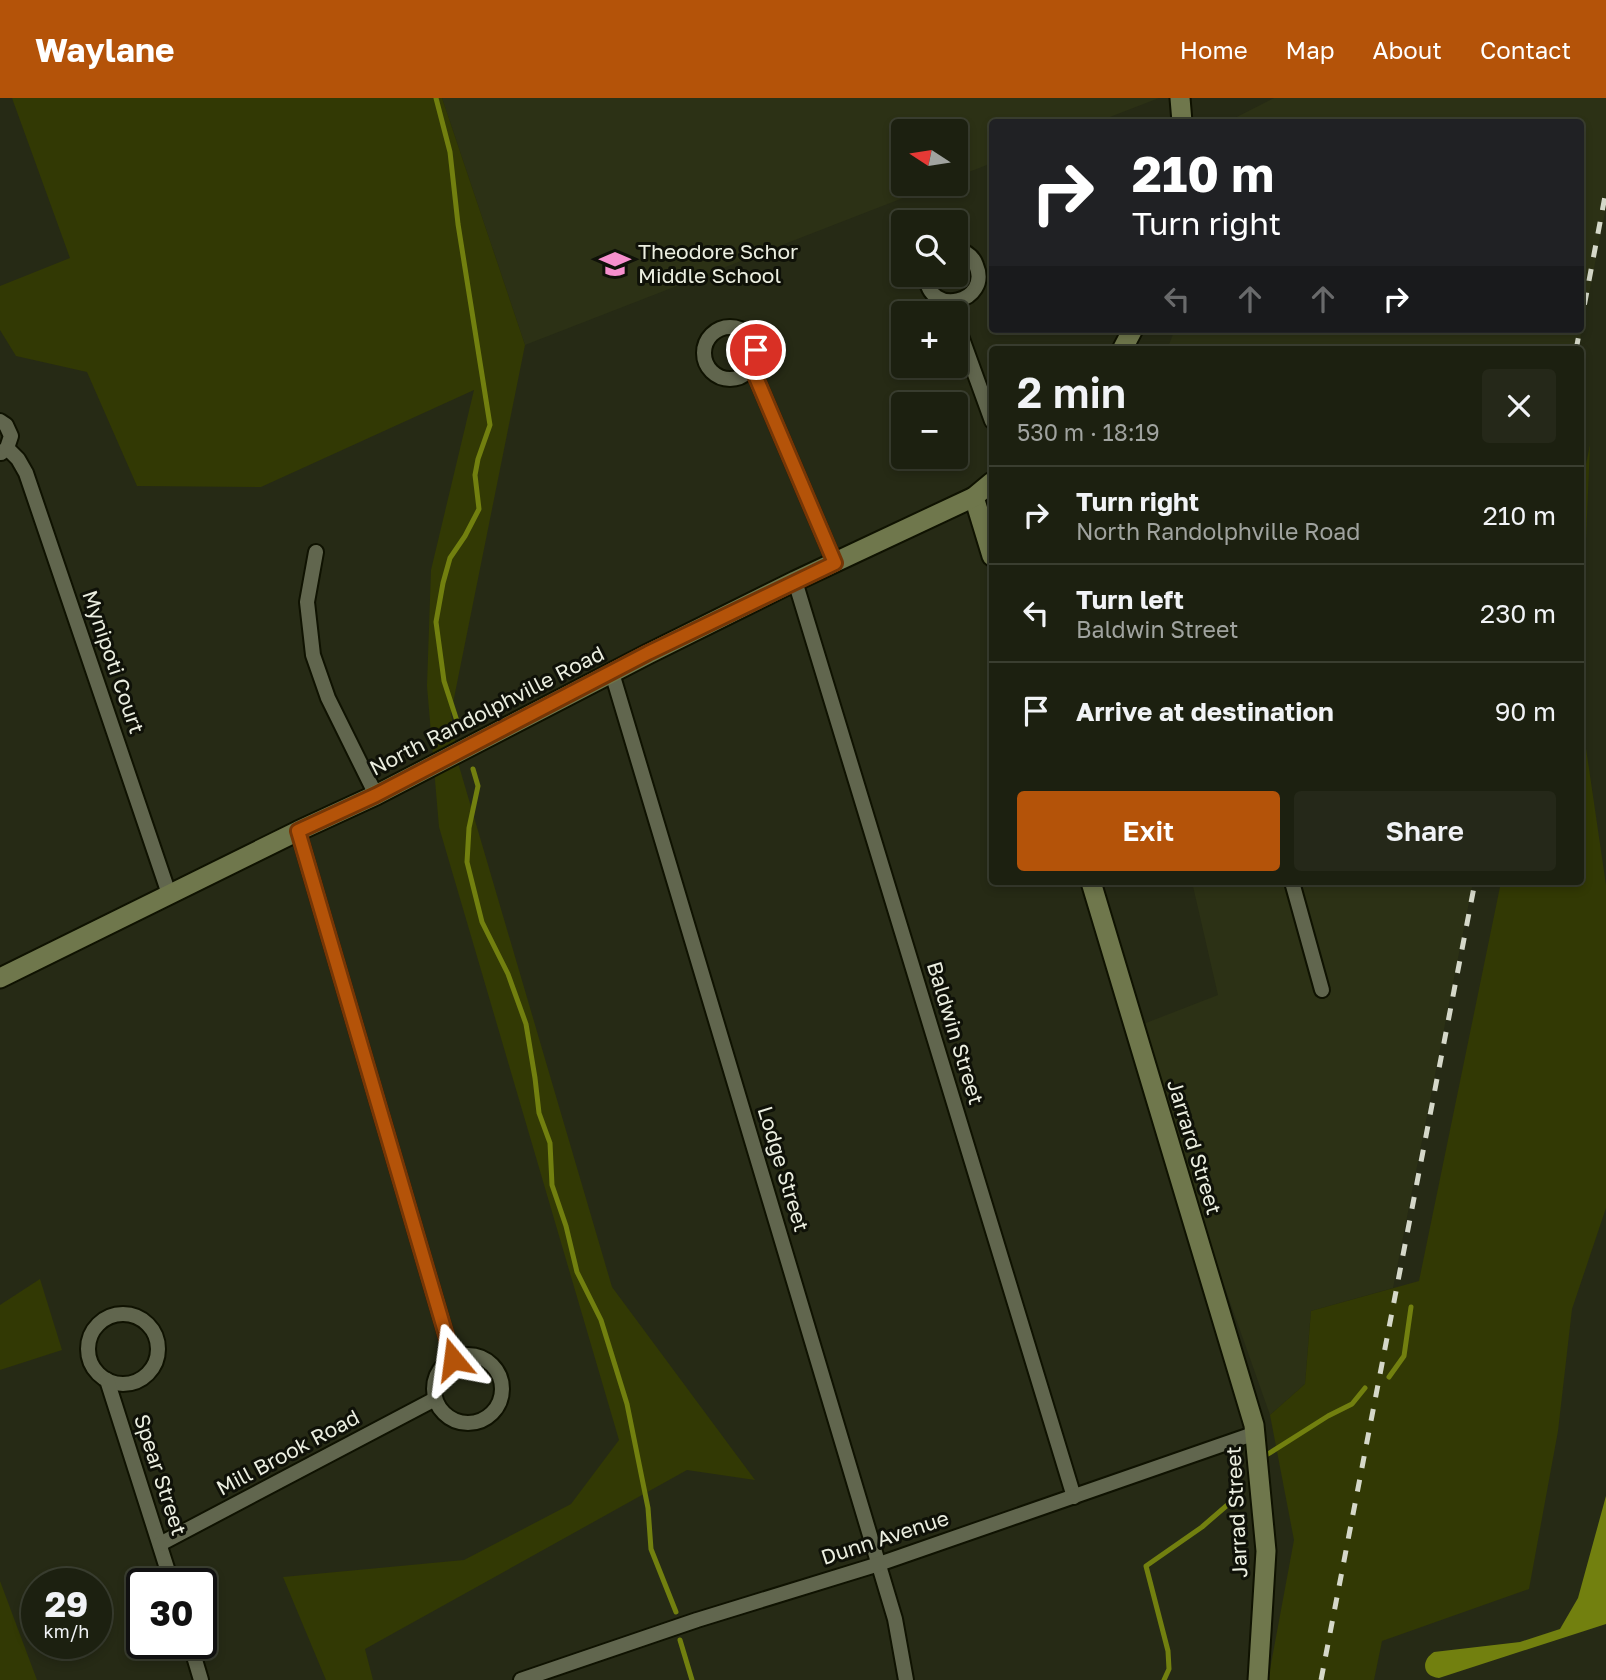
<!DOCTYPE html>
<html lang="en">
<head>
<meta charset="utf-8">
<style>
  :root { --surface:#1c2010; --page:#252819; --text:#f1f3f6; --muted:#a0a39f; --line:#3a3e30; --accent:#b45309 }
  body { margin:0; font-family:"Golos Text",sans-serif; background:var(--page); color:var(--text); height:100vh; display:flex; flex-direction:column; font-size:26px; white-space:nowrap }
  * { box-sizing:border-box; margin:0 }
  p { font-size:23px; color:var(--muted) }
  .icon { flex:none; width:38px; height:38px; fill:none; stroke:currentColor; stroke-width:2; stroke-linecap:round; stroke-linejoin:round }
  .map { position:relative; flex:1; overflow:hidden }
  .details { position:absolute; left:989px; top:248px; width:595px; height:539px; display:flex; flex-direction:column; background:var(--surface); border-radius:7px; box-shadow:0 4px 10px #0003,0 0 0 2px var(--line) }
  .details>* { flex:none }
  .top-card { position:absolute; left:989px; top:21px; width:595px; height:214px; border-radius:7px; box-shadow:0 4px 10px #0003,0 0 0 2px var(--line); background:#202124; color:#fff; overflow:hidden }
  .needle { width:46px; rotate:282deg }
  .buttons { position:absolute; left:891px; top:21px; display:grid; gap:14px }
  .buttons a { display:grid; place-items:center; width:77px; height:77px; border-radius:7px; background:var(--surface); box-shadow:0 4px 10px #0003,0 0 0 2px var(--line); font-size:35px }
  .speed { position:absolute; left:21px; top:1470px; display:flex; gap:14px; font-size:35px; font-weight:700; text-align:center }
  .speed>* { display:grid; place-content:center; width:91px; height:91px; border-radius:50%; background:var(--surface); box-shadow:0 4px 10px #0003,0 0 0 2px var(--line); line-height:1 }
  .speed small { font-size:18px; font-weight:400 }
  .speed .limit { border:4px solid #111; border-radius:10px; background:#fff; color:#111 }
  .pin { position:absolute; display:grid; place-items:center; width:60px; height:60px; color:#fff; margin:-30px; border:4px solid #fff; border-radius:50%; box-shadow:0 2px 7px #0007 }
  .me { position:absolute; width:77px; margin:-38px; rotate:344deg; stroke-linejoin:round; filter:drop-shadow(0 0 5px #0008) }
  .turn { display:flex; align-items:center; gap:24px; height:147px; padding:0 28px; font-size:32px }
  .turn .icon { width:91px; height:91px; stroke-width:2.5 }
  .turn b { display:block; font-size:49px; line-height:60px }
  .lanes { display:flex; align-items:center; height:66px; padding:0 28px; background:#0003; justify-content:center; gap:35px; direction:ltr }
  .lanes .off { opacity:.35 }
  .round { display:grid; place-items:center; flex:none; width:74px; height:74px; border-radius:7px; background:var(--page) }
  .headline { display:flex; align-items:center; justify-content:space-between; height:119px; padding:0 28px }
  h1 { font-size:42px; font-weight:600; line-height:52px }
  .button { display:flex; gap:14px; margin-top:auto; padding:14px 28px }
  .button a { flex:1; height:80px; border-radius:7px; background:var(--accent); color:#fff; font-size:28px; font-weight:600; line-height:80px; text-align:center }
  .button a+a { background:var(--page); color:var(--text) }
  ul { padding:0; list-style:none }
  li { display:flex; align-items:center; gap:21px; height:98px; padding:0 28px; border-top:2px solid var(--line) }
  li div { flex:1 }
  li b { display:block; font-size:26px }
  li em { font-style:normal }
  header { display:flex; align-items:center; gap:42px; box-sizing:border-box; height:98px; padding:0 35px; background:var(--accent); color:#fff }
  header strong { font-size:33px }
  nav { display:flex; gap:38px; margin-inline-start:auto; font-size:24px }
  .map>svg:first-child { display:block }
  .built { fill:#2c3115 }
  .green { fill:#323904 }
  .water { fill:#72800f }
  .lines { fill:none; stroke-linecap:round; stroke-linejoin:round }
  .stream { stroke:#72800f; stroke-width:5 }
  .street-casing { stroke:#0f1201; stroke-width:18 }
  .secondary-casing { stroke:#0f1201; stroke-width:23 }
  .street { stroke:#61664e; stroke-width:14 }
  .secondary { stroke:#6f774c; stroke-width:19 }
  .rail { stroke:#d5d8c9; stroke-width:5; stroke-dasharray:12 12; stroke-linecap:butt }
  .route-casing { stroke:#753606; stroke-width:18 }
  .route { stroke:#b45309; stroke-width:12 }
  .labels { text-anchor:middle; stroke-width:6; stroke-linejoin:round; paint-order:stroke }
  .poi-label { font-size:21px; fill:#ebeee0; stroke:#0f1108; text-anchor:start }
  .street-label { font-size:21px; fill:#ebeee0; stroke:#0f1108 }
</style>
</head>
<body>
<header>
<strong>Waylane</strong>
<nav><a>Home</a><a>Map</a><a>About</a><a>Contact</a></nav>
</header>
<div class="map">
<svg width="1606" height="1582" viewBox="0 0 1606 1582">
  <rect width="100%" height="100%" fill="#262a15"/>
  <g class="built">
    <polygon points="442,0 1159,0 1097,24 992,24 992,65 956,79 956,33 903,33 903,86 939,86 525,247"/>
    <polygon points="1274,0 1606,0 1606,109 1578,252 1167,252 1175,231 1580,231 1580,24 1227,24"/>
    <polygon points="1192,784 1473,784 1393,1190 1311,1213 1305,1286 1270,1317 1133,930 1218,897"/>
  </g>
  <g class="green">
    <polygon points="12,0 442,0 525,247 451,615 459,668 612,1189 755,1382 687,1372 365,1551 373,1582 326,1582 283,1479 464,1462 571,1406 619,1342 439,729 427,588 431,472 474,292 261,389 137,388 87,274 16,258 0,232 0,188 70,160"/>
    <polygon points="1590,347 1580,584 1580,394"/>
    <polygon points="1580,609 1606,787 1606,1110 1572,1211 1558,1333 1529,1491 1382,1543 1374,1582 1268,1582 1294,1442 1270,1317 1305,1286 1311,1213 1419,1183 1501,784 1580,784"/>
    <polygon points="40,1181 62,1252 0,1272 0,1207"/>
    <polygon points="0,1483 37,1582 0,1582"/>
  </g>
  <path class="water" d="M1606 1398V1526L1439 1580C1423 1579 1420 1563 1434 1554L1520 1544 1560 1531 1578 1500Z"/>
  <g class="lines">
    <g class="stream">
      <polyline points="436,0 450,54 458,126 490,327 478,361 475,377 479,411 465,438 450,460 443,485 436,524 444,583 457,623"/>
      <polyline points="473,671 478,688 469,730 467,764 482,824 508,876 526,926 535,980 539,1015 550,1045 552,1087 566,1128 577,1174 601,1222 627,1306 648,1410 651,1451 676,1514"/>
      <polyline points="1389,1279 1404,1258 1411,1209"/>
      <polyline points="1268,1356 1328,1318 1352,1306 1365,1290"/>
      <polyline points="680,1542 692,1582"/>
      <polyline points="1164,1582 1169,1571 1168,1553 1146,1468 1202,1429 1232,1403"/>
    </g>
    <g class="street-casing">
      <g id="street">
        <path d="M926 177C928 221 992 204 976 167 973 158 965 153 956 151"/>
        <polyline points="956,224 992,323"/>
        <circle cx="730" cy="255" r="26"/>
        <polyline points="752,270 835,465"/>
        <polyline points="0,323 6,327 11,338 7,350 1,355"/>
        <polyline points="7,350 18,361 26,375 169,796"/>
        <polyline points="316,454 307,504 313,557 328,600 376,697"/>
        <polyline points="795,483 1074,1399"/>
        <polyline points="612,575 895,1521 906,1582"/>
        <polyline points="298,733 453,1261"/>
        <polyline points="1292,784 1322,892"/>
        <circle cx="123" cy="1251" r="35"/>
        <circle cx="468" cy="1291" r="34"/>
        <polyline points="107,1282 172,1486"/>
        <polyline points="160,1446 435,1301"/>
        <polyline points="190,1545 201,1582"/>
        <polyline points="521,1582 697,1522 879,1466 1250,1337 1254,1327"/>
      </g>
    </g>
    <g class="secondary-casing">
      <g id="secondary">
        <polyline points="1180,0 1182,24"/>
        <polyline points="1122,252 1133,231"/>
        <polyline points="974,399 992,458"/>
        <polyline points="1091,784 1254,1327 1266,1453 1258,1582"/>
        <polyline points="0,880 298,733 376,697 648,556 795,483 974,399 992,384"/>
      </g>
    </g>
    <use href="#street" class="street"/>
    <use href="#secondary" class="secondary"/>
    <g class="rail">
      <polyline points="1580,230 1606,93"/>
      <polyline points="1576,252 1580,231"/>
      <polyline points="1321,1582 1475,784"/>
    </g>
  </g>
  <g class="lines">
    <g class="route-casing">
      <polyline id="route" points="453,1261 298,733 376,697 648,555 835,465 752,270 755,263 756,252"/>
    </g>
    <use href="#route" class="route"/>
  </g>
  <defs>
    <g id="school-bare" transform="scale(2.415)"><path d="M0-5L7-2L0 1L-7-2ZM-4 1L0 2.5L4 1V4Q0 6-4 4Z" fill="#f790ce" stroke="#0f1108" stroke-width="2.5" paint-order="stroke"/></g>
  </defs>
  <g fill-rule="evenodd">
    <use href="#school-bare" x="615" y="166"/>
  </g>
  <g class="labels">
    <g class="poi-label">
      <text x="638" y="161">Theodore Schor<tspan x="638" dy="24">Middle School</tspan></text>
    </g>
    <g class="street-label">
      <text transform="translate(113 564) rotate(71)" y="7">Mynipoti Court</text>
      <text transform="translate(487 613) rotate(-27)" y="7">North Randolphville Road</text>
      <text transform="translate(955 935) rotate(73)" y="7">Baldwin Street</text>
      <text transform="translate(1194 1049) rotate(73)" y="7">Jarrard Street</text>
      <text transform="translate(783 1071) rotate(73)" y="7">Lodge Street</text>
      <text transform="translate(288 1355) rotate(-28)" y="7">Mill Brook Road</text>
      <text transform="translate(160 1377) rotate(72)" y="7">Spear Street</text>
      <text transform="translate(1237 1414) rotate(-93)" y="7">Jarrad Street</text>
      <text transform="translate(885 1440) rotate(-18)" y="7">Dunn Avenue</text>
    </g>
  </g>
</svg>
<div class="buttons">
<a><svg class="needle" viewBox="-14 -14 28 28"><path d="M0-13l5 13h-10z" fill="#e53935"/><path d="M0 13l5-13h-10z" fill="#a0a39f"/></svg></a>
<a><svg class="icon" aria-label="search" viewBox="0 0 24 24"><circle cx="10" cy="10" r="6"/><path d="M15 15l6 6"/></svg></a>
<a>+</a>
<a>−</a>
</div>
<div class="speed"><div>29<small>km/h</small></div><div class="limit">30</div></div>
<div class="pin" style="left:756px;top:252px;background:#d93025"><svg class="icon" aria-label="arrive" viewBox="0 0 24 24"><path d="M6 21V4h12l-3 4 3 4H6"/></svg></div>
<svg class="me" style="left:453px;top:1261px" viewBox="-20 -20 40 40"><path d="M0-17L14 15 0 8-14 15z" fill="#b45309" stroke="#fff" stroke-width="4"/></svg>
<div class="top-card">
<div class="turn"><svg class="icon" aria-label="right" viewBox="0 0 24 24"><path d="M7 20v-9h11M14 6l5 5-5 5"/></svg><div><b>210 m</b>Turn right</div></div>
<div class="lanes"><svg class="icon off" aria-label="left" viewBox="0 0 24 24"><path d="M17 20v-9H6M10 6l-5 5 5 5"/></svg><svg class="icon off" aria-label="ahead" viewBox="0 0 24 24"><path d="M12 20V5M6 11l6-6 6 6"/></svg><svg class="icon off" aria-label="ahead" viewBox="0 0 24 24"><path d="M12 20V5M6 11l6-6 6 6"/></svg><svg class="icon" aria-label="right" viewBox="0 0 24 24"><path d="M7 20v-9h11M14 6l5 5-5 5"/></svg></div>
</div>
<section class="details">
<div class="headline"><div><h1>2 min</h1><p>530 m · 18:19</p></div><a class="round"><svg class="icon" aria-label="close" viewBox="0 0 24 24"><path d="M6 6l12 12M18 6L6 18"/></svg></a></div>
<ul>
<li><svg class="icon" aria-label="right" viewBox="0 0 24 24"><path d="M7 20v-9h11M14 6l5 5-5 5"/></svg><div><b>Turn right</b><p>North Randolphville Road</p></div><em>210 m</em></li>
<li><svg class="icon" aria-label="left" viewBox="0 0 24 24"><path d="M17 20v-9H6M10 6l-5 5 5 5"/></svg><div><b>Turn left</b><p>Baldwin Street</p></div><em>230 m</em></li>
<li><svg class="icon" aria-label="arrive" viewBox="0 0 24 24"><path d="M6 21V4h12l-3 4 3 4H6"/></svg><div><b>Arrive at destination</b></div><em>90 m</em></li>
</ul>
<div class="button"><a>Exit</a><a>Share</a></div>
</section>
</div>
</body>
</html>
